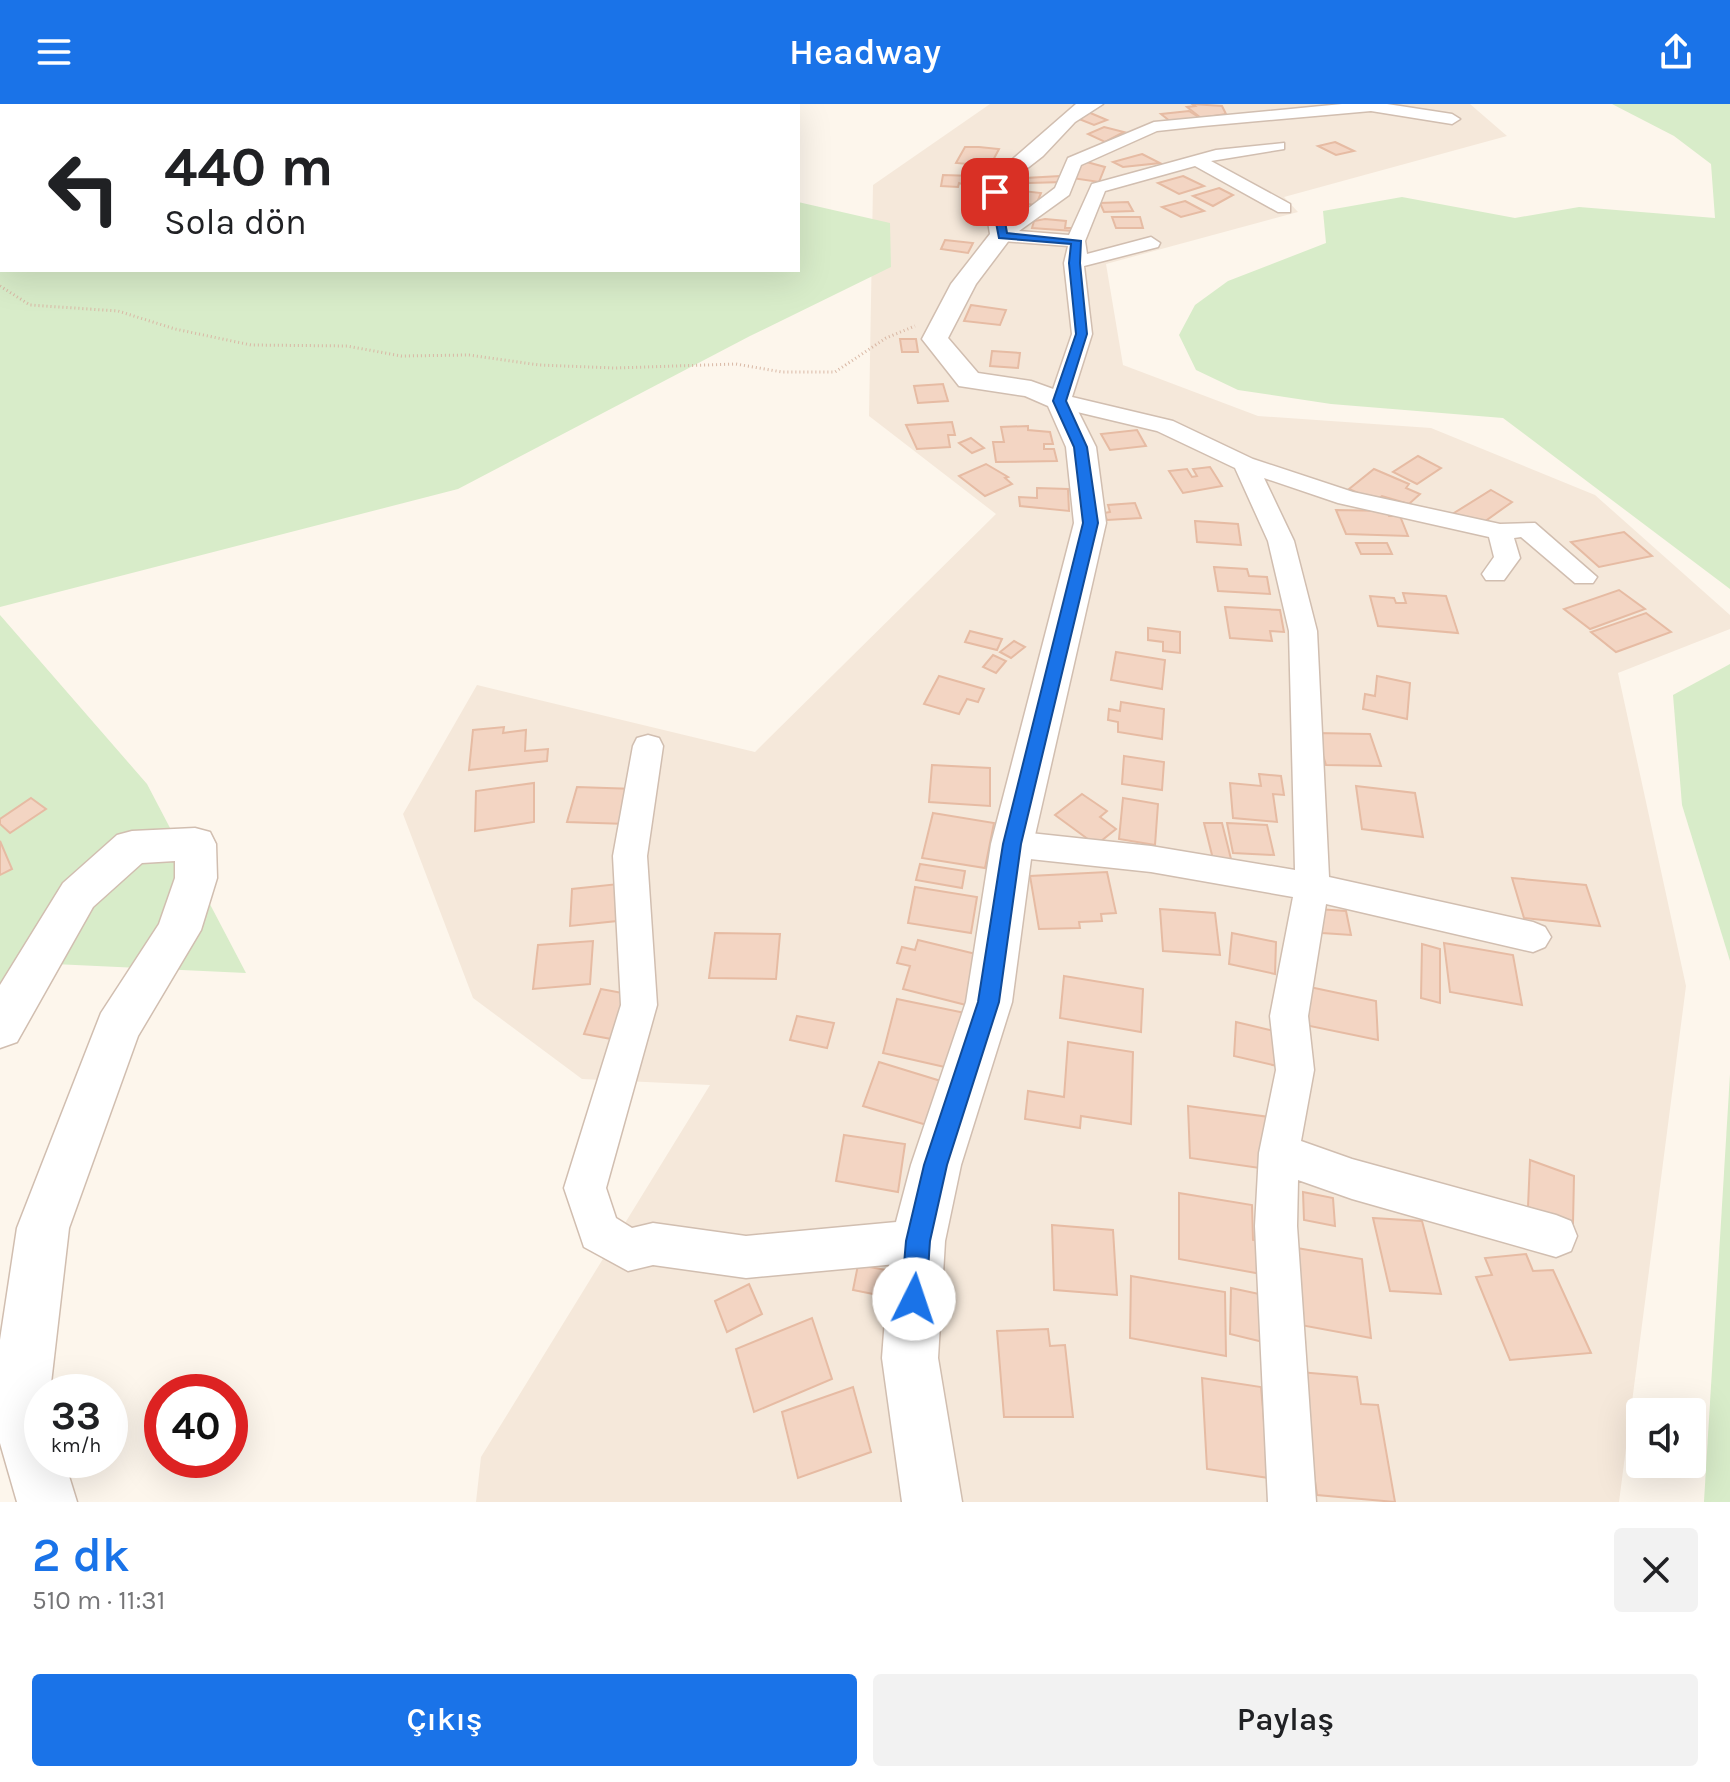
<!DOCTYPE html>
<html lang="tr">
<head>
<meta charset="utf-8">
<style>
  :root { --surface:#fff; --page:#f2f2f2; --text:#202124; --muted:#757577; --accent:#1a73e8 }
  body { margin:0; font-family:Karla,sans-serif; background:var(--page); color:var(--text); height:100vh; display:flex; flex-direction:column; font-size:30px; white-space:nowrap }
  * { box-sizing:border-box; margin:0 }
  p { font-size:26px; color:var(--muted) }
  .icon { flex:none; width:44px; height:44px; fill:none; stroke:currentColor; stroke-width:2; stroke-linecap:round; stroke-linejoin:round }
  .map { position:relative; height:1398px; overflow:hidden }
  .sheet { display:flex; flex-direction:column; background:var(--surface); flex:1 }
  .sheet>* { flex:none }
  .guide { position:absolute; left:0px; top:0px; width:800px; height:168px; box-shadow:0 8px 32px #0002; background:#fff; color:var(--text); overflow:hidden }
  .tools { position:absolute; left:1626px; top:1294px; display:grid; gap:16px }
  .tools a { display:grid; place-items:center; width:80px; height:80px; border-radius:8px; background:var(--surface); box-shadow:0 8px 32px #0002; font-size:40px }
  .speed { position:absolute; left:24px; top:1270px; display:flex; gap:16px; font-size:40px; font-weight:700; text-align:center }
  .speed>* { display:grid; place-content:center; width:104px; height:104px; border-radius:50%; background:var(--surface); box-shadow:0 8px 32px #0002; line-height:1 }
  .speed small { font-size:20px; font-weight:400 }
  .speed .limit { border:12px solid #d22; background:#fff; color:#111 }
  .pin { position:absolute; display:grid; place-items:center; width:68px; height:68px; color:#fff; margin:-34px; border-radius:16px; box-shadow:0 4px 12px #0006 }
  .me { position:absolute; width:88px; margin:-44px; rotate:4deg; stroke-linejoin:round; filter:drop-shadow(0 0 6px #0008) }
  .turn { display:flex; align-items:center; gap:28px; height:168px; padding:0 32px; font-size:36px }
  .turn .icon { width:104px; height:104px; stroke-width:2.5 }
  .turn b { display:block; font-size:56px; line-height:68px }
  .round { display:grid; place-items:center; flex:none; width:84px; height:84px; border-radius:8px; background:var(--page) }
  .head { display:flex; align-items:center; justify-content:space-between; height:136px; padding:0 32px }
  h1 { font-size:48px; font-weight:600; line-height:60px; color:var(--accent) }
  .button { display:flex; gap:16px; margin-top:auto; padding:16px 32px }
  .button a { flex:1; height:92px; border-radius:8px; background:var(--accent); color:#fff; font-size:32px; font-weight:600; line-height:92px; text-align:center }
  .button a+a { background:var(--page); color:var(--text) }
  header { display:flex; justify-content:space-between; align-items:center; height:104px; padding:0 32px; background:var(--accent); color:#fff; font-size:36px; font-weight:600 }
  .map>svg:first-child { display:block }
  .residential { fill:#f5e8da }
  .green { fill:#d8ecc9 }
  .building { fill:#f3d5c3; stroke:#e6bba3; stroke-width:2 }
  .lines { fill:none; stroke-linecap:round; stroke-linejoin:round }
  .minor-casing { stroke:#d1beb0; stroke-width:3 }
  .tertiary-casing { stroke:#d1beb0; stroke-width:3 }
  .path { stroke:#d9b8a5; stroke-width:3; stroke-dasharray:1 3; stroke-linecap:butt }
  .minor { fill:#fff; fill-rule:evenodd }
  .tertiary { fill:#fff; fill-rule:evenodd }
  .route { fill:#1a73e8; stroke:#114b97; stroke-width:2 }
</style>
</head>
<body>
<header><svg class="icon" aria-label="menu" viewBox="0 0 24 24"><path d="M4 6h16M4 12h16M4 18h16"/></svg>Headway<svg class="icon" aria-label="share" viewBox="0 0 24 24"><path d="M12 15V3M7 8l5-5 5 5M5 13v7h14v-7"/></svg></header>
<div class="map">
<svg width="1730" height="1398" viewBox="0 0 1730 1398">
  <rect width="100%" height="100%" fill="#fdf6ec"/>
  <polygon class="residential" points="990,0 1470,0 1507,32 1284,93 1298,108 1106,160 1123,261 1258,312 1431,324 1595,391 1730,511 1730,525 1618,569 1686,882 1619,1398 476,1398 481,1353 710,981 582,975 473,894 403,710 477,581 755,648 996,410 869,312 873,81"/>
  <g class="green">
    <polygon points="1612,0 1730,0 1730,485 1503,314 1331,300 1238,286 1196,266 1179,231 1195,201 1228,177 1326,139 1323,107 1402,93 1515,114 1579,103 1715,114 1711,60 1674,32"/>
    <polygon points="0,29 2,166 798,166 798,98 890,119 891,163 750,232 458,385 0,503"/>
    <polygon points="0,511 147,680 246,869 54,860 0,894"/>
    <polygon points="1730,560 1730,857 1682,701 1673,591"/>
    <polygon points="1730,970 1730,1398 1704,1398 1704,1397"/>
  </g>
  <g class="building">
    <polygon points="1192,0 1222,2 1226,10 1201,14 1187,3 1195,2"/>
    <polygon points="1189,7 1200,14 1171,18 1161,10"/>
    <polygon points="1088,8 1107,16 1094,21 1074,13"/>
    <polygon points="1104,23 1124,28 1105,38 1088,30"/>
    <polygon points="1335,38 1354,47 1336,51 1318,42"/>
    <polygon points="965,43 979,43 999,45 990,62 956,59"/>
    <polygon points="1142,50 1160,59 1123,63 1113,58"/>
    <polygon points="1083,57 1105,63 1099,78 1072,74"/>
    <polygon points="943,71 973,72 971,83 959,79 958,83 941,82"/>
    <polygon points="1060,72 1063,78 1029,79 1026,74"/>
    <polygon points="1183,72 1204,82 1179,90 1158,79"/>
    <polygon points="1219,84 1233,91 1213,102 1193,92"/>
    <polygon points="1014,86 1041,89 1036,101 1008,98"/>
    <polygon points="1185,97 1204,107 1181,113 1162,103"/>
    <polygon points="1128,98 1133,107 1104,108 1100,99"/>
    <polygon points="1112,113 1140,113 1143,124 1116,124"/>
    <polygon points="1045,115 1066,117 1065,124 1074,124 1073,127 1032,124 1034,117"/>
    <polygon points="945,136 973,139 968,149 941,145"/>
    <polygon points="971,201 1006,206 1000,221 964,217"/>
    <polygon points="900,235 916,235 918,248 902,248"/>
    <polygon points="992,247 1020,249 1018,264 990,262"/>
    <polygon points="943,280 948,297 918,299 914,282"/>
    <polygon points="952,318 955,331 948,331 950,343 917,345 906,321"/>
    <polygon points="1028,322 1028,326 1050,328 1053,340 1044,340 1044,345 1054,345 1057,357 996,358 993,338 1004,338 1001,323"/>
    <polygon points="1137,326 1146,342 1110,346 1101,330"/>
    <polygon points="971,334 984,344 972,349 959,339"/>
    <polygon points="1418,352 1441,364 1417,380 1393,368"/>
    <polygon points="986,360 1008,373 1005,374 1012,380 985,392 959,372"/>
    <polygon points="1210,363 1222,382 1183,389 1169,367 1187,365 1192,373 1197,372 1193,365"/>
    <polygon points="1374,365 1409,380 1406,384 1420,390 1409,400 1382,392 1376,397 1349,385"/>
    <polygon points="1037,384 1068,385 1069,407 1020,402 1019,393 1037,394"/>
    <polygon points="1491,386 1512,398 1477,423 1454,409"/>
    <polygon points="1135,399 1141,414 1107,416 1104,409 1110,408 1108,401"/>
    <polygon points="1336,406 1387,407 1389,412 1400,412 1408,432 1346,430"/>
    <polygon points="1195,417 1238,420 1241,441 1197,438"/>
    <polygon points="1624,428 1652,452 1599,463 1571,438"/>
    <polygon points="1356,439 1387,439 1392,450 1361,450"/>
    <polygon points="1214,463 1247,465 1249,472 1267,473 1270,490 1218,487"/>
    <polygon points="1619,486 1645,505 1590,525 1564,505"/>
    <polygon points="1403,489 1446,492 1458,529 1378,522 1370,492 1394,494 1396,499 1406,499"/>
    <polygon points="1225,503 1280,506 1284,528 1270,527 1272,537 1230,534"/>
    <polygon points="1646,509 1671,528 1616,548 1591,528"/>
    <polygon points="1148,524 1180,528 1180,549 1163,547 1163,538 1148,536"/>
    <polygon points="970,527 1002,535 997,546 965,538"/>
    <polygon points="1014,537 1025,543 1011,554 1000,548"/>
    <polygon points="1116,548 1165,556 1162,585 1111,576"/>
    <polygon points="993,551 1006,557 996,569 983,563"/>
    <polygon points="939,572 984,585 978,598 967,595 959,610 924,600"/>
    <polygon points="1377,572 1410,579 1407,615 1363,605 1365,590 1375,592"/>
    <polygon points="1121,598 1164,605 1162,635 1118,628 1118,618 1108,616 1109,605 1120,607"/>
    <polygon points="504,623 503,629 526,626 525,647 548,645 547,657 469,666 473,626"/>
    <polygon points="1316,629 1370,630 1381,662 1326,661"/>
    <polygon points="1124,652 1164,658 1162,686 1122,680"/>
    <polygon points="932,661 990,664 990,702 929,698"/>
    <polygon points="1259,670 1281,672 1284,691 1273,690 1277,718 1233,714 1230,679 1261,682"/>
    <polygon points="534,679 534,718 475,727 476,687"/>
    <polygon points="1356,682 1415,689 1423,733 1362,725"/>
    <polygon points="577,683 635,685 627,720 567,718"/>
    <polygon points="1082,690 1107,707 1100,713 1116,725 1096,741 1055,711"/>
    <polygon points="31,694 46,705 10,729 0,720 0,715"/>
    <polygon points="1123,694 1158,700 1155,741 1119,735"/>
    <polygon points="933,709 994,719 985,764 922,754"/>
    <polygon points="1204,719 1222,719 1231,755 1213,755"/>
    <polygon points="1227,719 1267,721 1274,751 1233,749"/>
    <polygon points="0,737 12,765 0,771"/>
    <polygon points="920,760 965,767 962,784 916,776"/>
    <polygon points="1107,768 1116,809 1101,810 1102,817 1079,818 1080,824 1039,825 1030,772"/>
    <polygon points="1512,774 1586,781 1600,822 1524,814"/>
    <polygon points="618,780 617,817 570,822 572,785"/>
    <polygon points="915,783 977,793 971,829 908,819"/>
    <polygon points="1160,805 1215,809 1220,851 1163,847"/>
    <polygon points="1317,805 1346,807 1351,831 1322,829"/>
    <polygon points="715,829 780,830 776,875 709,874"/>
    <polygon points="1232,829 1276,838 1275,870 1229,860"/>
    <polygon points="918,836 980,851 966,901 903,885 910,862 897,859 902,843 915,846"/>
    <polygon points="593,837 590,880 533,885 538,841"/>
    <polygon points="1444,839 1513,851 1522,901 1450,888"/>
    <polygon points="1422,840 1440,845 1440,899 1421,894"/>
    <polygon points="1064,872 1143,885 1141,928 1060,914"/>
    <polygon points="1305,882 1376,897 1378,936 1305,921"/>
    <polygon points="601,885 633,891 617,936 584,930"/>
    <polygon points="897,895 970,910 958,966 883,949"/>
    <polygon points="797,912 834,919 827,944 790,936"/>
    <polygon points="1236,918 1278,928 1277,962 1234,952"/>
    <polygon points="1068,938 1133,948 1131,1020 1081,1012 1080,1024 1025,1015 1028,987 1064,993"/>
    <polygon points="879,958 944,978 930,1022 863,1002"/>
    <polygon points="1188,1002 1269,1013 1273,1066 1190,1054"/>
    <polygon points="844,1031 905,1040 898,1088 836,1077"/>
    <polygon points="1530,1056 1574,1072 1573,1119 1528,1103"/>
    <polygon points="1303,1088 1333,1094 1335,1122 1304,1116"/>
    <polygon points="1179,1089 1252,1101 1253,1136 1271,1139 1272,1172 1179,1155"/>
    <polygon points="1373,1114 1422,1117 1441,1190 1390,1187"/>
    <polygon points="1052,1121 1113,1126 1117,1191 1054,1186"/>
    <polygon points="1291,1143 1362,1155 1371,1234 1295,1220"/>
    <polygon points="1526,1150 1533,1167 1553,1166 1591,1249 1510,1256 1476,1173 1492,1171 1485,1154"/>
    <polygon points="858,1161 903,1169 898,1195 853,1186"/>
    <polygon points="1131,1172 1225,1188 1226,1252 1130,1234"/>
    <polygon points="749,1180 762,1210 727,1228 715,1197"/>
    <polygon points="1231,1184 1264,1191 1263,1238 1230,1230"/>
    <polygon points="812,1214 832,1275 754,1308 736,1245"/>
    <polygon points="1048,1225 1050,1242 1065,1241 1073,1313 1004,1313 997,1227"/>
    <polygon points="1299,1268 1357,1273 1361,1300 1378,1301 1395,1398 1317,1391"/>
    <polygon points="1202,1274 1261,1283 1269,1374 1207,1365"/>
    <polygon points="853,1283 871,1348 798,1374 782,1308"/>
  </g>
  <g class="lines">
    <g class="minor-casing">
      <g id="minor">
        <polygon points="1342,0 1387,0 1452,10 1460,15 1452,20 1371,7 1203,22 1157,27 1081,61 1069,91 1019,127 1069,131 1092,80 1216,46 1284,39 1284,45 1211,57 1290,100 1290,108 1278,108 1195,62 1105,87 1085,137 1087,150 1151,133 1160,139 1158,143 1084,162 1092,230 1072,293 1173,317 1253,355 1353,388 1500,420 1535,419 1597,473 1593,479 1575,479 1521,433 1514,434 1520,454 1504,476 1486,476 1482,470 1494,453 1489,433 1338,399 1264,374 1294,437 1317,527 1329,773 1533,818 1545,823 1551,833 1545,843 1533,848 1326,800 1308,912 1314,966 1301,1037 1352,1055 1556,1111 1571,1117 1577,1132 1571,1147 1556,1153 1352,1095 1298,1076 1297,1122 1316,1398 1268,1398 1255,1122 1259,1049 1276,966 1270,912 1293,793 1151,768 1012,753 1000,749 996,740 1000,731 1012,727 1151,742 1295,766 1289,527 1268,437 1235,364 1157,327 1052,302 1049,297 1072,230 1064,159 1068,142 1002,137 993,131 1055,84 1068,54 1154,18"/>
        <polygon points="648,631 659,634 663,642 647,752 657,901 606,1084 616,1114 632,1124 653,1119 746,1132 918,1116 933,1122 939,1137 933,1152 918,1158 746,1174 653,1161 628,1167 584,1143 564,1084 621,901 613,752 633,642 637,634"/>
      </g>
    </g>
    <g class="tertiary-casing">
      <g id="tertiary">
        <polygon points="1076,0 1103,0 1075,18 1043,52 1011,77 1006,98 1013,131 976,180 948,234 978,269 1031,277 1070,291 1096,343 1106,419 1033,740 1012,898 961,1061 945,1137 938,1254 962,1398 902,1398 882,1254 891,1137 911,1061 966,898 991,740 1074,419 1066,343 1048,302 1025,292 959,282 922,235 951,180 990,130 984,92 991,74"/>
        <polygon points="195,724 210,728 216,740 217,774 201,826 138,932 69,1124 50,1288 42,1288 42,1356 64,1356 77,1398 17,1398 0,1339 0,1236 17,1124 101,909 159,820 175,774 175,757 142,759 93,803 17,938 0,944 0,881 63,779 117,731 132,727"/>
      </g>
    </g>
    <g class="path">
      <polyline points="428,2 432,0"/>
      <polyline points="0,182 30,201 118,207 175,225 251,241 347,242 401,252 469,251 539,261 615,264 736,260 782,268 835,268 886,234 915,222"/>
    </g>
    <use href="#minor" class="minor"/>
    <use href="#tertiary" class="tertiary"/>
  </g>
  <polygon class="route" points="995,85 1000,88 1007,129 1081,137 1080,159 1087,230 1066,297 1087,343 1098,419 1021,740 999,898 947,1061 930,1137 926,1195 923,1204 914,1208 905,1204 901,1195 906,1137 924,1061 978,898 1003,740 1083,419 1074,343 1053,297 1076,230 1069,159 1071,140 999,134 990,88"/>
</svg>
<div class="tools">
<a><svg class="icon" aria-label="sound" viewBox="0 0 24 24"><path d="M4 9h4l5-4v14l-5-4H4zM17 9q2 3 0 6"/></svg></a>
</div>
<div class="speed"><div>33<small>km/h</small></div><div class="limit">40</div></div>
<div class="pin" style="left:995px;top:88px;background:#d93025"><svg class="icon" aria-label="arrive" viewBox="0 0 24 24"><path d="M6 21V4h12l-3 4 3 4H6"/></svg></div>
<svg class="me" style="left:914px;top:1195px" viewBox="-20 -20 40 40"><circle r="19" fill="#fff"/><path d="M0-13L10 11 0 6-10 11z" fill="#1a73e8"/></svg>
<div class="guide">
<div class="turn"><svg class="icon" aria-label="left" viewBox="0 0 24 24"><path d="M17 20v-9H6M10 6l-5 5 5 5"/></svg><div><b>440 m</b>Sola dön</div></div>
</div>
</div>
<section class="sheet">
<div class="head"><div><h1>2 dk</h1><p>510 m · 11:31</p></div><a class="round"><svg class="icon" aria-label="close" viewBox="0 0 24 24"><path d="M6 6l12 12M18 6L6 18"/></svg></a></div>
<div class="button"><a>Çıkış</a><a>Paylaş</a></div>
</section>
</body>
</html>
